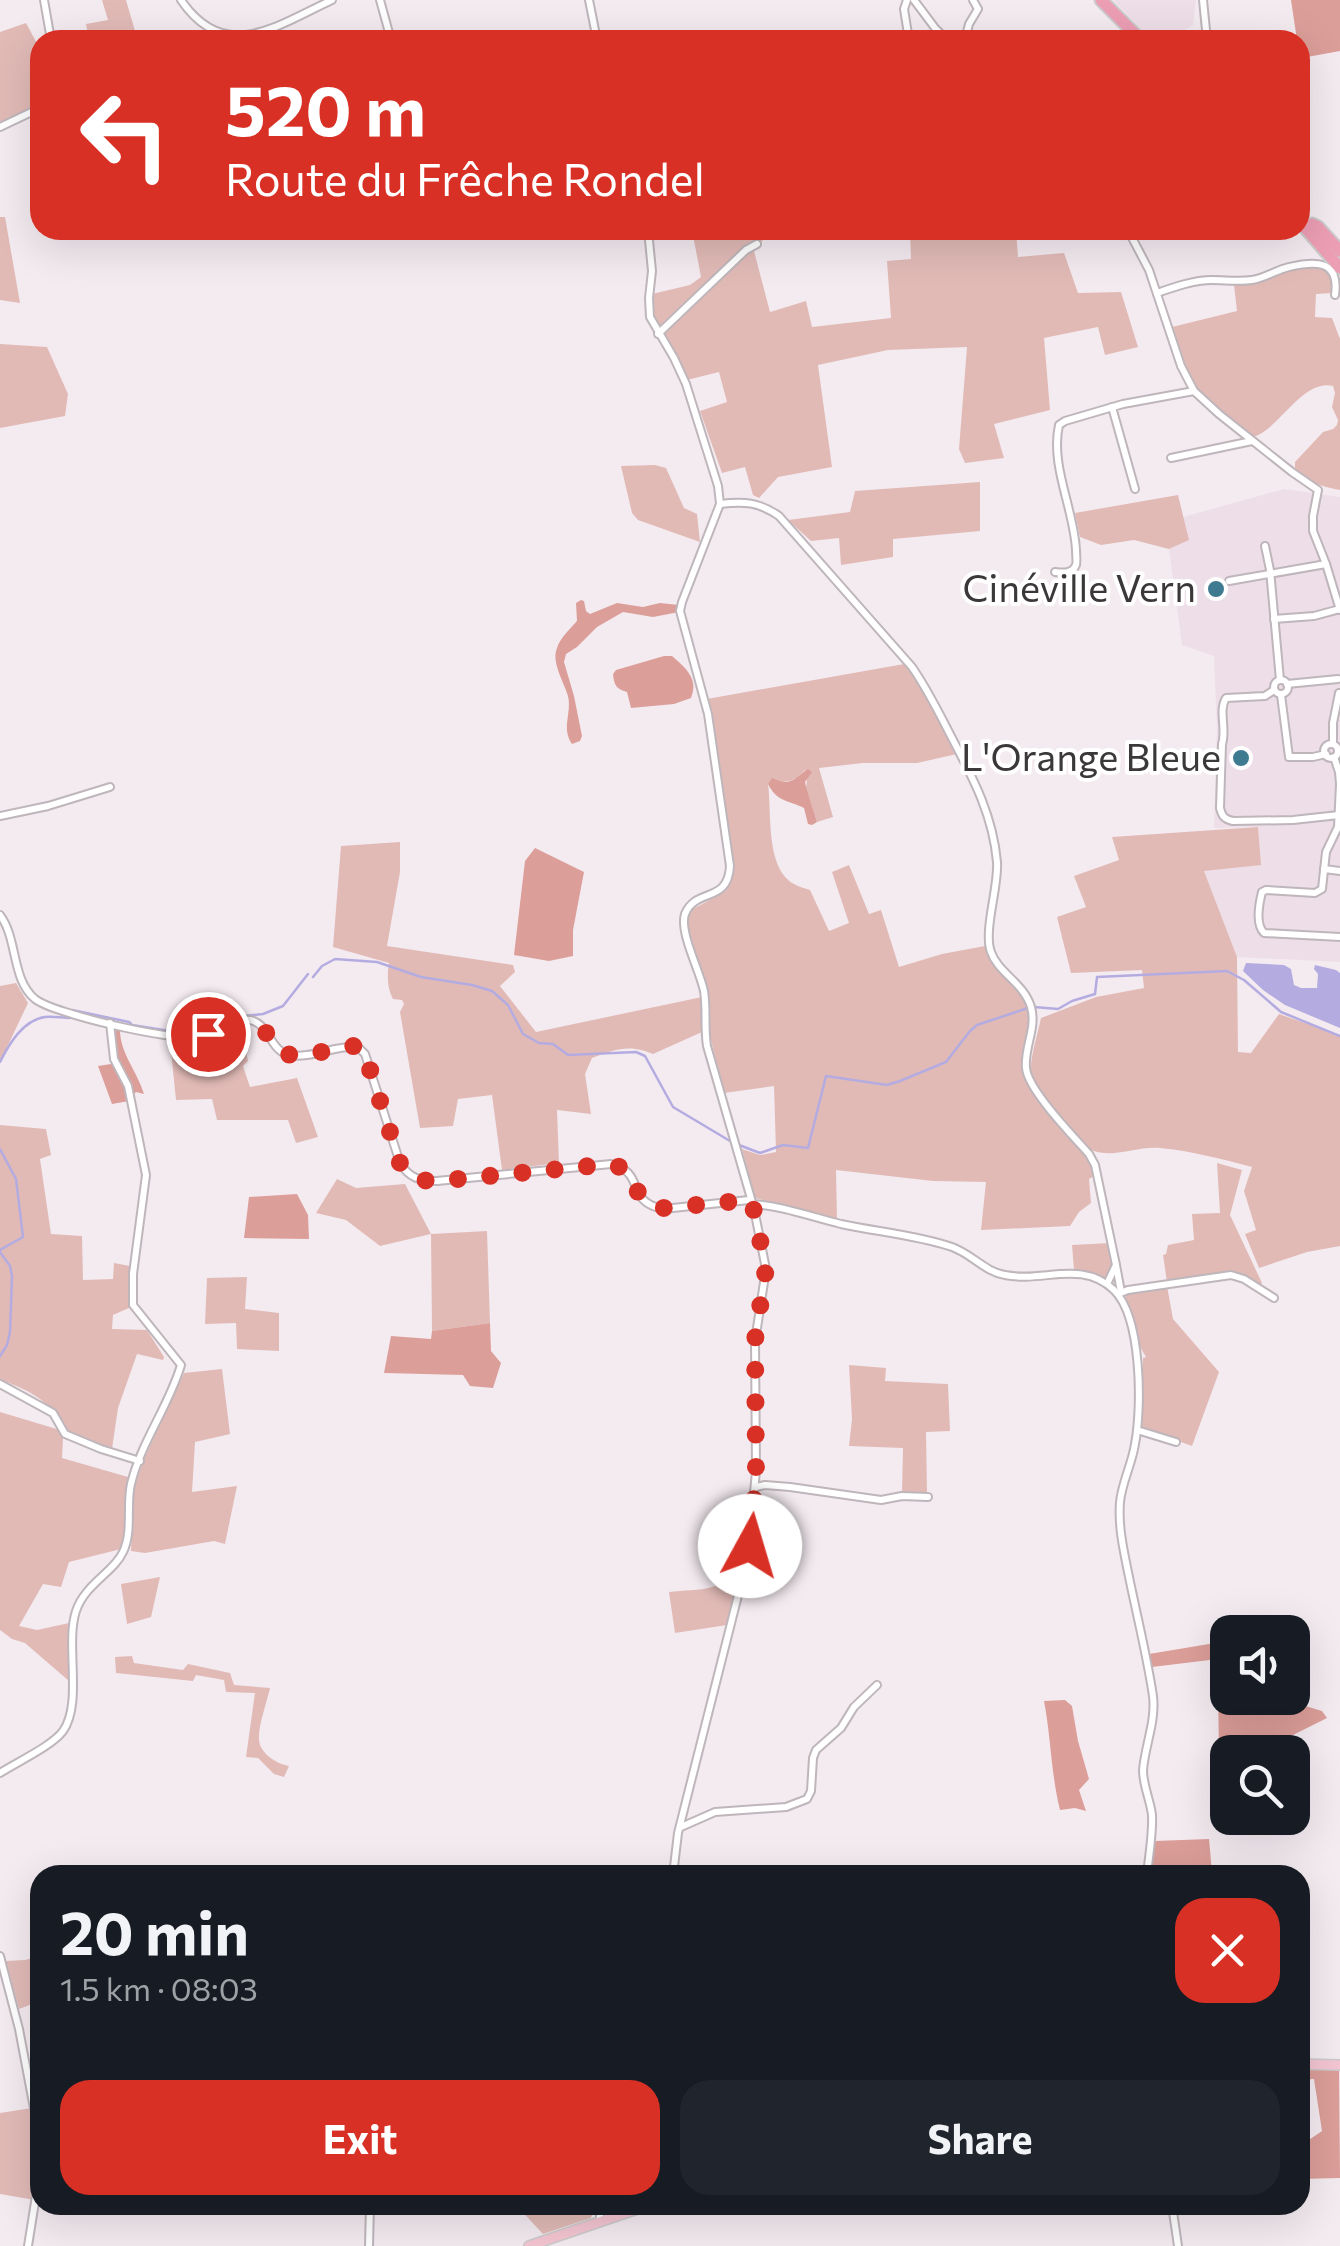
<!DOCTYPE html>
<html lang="en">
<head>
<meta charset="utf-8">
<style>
  :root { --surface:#171b24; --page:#20242c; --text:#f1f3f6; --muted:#9ea1a6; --accent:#d93025 }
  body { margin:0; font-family:Commissioner,sans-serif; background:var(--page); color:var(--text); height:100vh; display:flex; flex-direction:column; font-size:38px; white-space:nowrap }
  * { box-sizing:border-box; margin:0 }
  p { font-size:32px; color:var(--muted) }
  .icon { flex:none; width:55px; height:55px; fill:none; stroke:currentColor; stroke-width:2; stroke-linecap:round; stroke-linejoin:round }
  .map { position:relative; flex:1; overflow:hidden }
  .drawer { position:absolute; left:30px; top:1865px; width:1280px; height:350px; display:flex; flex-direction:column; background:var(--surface); border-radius:30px; box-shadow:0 10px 40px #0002 }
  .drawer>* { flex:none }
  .banner { position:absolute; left:30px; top:30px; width:1280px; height:210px; border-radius:30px; box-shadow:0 10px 40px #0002; background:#d93025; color:#fff; overflow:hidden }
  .buttons { position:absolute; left:1210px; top:1615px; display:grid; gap:20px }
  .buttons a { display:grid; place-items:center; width:100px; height:100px; border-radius:20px; background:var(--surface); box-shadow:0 10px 40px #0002; font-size:50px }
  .pin { position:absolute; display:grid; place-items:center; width:85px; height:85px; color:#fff; margin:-42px; border:5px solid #fff; border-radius:50%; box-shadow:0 2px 10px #0007 }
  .me { position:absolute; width:110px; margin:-55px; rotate:6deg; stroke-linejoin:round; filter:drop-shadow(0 0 8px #0008) }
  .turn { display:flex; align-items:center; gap:35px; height:210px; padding:0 30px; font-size:45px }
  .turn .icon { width:130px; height:130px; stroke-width:2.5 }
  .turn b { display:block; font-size:70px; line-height:85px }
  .round { display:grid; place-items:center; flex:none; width:105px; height:105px; border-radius:30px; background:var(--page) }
  .headline { display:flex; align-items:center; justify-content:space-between; height:170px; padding:0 30px }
  h1 { font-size:60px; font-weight:700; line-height:75px }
  .button { display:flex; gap:20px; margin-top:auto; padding:20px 30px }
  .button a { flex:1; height:115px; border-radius:30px; background:var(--accent); color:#fff; font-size:40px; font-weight:700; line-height:115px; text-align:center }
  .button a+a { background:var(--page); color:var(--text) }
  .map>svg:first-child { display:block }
  .built { fill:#eedee8 }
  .green { fill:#e1bab6 }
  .forest { fill:#dc9e99 }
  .water { fill:#b4ace0 }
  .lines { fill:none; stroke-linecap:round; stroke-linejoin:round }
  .stream { stroke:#b4ace0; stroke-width:2.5 }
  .minor-casing { stroke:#beb6bb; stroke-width:10 }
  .major-casing { stroke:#cccbcc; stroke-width:12 }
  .highway-casing { stroke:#cccbcc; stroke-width:15 }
  .minor { stroke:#fff; stroke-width:6 }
  .major { stroke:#f4c5d2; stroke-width:9 }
  .highway { stroke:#ec9eb4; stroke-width:11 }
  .route { stroke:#d93025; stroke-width:18; stroke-dasharray:0 32.4 }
  .poi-dot { fill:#3e7b91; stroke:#fff; stroke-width:4 }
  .labels { text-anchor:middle; stroke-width:8; stroke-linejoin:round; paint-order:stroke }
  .poi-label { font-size:38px; fill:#3b383a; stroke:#fff; text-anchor:end }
</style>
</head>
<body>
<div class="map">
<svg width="1340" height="2246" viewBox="0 0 1340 2246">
  <rect width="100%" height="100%" fill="#f4ebf1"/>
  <g class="built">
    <polygon points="1113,0 1196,0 1193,25 1183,31 1184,40 1152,40"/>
    <polygon points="1284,489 1340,497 1340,962 1237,957 1204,871 1258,827 1214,828 1217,729 1214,656 1182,645 1169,549 1188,540 1183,517"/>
  </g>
  <g class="green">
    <polygon points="102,0 126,0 135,31 115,36 116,40 89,40 86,24 108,20"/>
    <polygon points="26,23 40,49 40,105 0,123 0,32"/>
    <polygon points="5,217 20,303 0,300 0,217"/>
    <polygon points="692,230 764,230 768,234 754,251 770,312 806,301 812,327 891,318 887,261 911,259 910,230 1016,230 1018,257 1064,253 1078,293 1121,292 1138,347 1105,355 1098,327 1044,338 1050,410 994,424 1004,458 965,463 959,449 967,347 888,350 818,365 832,467 778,477 759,498 753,495 745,467 722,473 700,411 727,402 719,372 687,380 677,355 652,314 652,294 690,285 701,277"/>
    <path d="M1317 267 1327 270 1332 280V293L1316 294 1315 317 1332 318 1340 339V490C1323 487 1306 482 1295 468V462L1323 432 1333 429 1337 425 1338 420 1332 407 1335 393 1333 386C1302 379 1279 430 1253 437 1235 420 1211 408 1197 388 1184 370 1179 348 1172 327L1237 311 1234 285 1258 283 1286 271Z"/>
    <polygon points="0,344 47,347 68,394 65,416 0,428"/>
    <polygon points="655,465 666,468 684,508 697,514 700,542 638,520 632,513 621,466"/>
    <polygon points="980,482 980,531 893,539 893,557 841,565 839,538 811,541 788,520 850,512 855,491"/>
    <polygon points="1178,495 1189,540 1169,549 1134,540 1101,545 1080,537 1075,513"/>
    <path d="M904 664 921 685 957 754 917 763H863L819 768 833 817 817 822 806 788 807 779 805 770C792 785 785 780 768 784 772 812 765 868 794 884 799 887 805 888 810 890L829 931 849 923 832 872 849 865 869 914 881 910 899 967 942 954 985 946C998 968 1024 985 1029 1010 1032 1027 1023 1041 1024 1057 1024 1065 1029 1079 1033 1087 1047 1121 1083 1141 1096 1175L1089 1179 1091 1203 1079 1212 1070 1226 981 1230 986 1182 933 1181 836 1170 837 1219 755 1198 742 1149 760 1155 776 1152 774 1086 724 1093 708 1028 706 992 688 927 689 915 693 909 726 891 732 879 730 850 707 699Z"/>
    <path d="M1258 827 1261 865 1204 871 1237 957 1238 1052 1251 1053 1279 1014 1340 1035V1246L1307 1252 1259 1268 1245 1234 1256 1230 1244 1191 1252 1167C1222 1159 1191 1151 1160 1148 1136 1146 1114 1159 1091 1150 1079 1146 1032 1086 1031 1071 1030 1057 1038 1033 1041 1018L1096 997 1144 988 1142 970 1071 973 1057 917 1086 907 1074 876 1119 860 1112 837Z"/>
    <path d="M400 842V872L387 946 513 965 515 972 500 986 536 1032 702 997V1032L653 1054C629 1044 616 1049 592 1058L585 1074 591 1114 557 1110 559 1163 502 1170 492 1095 458 1099 453 1126 420 1128 400 1012 404 1004 402 1000 393 999C387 988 387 974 389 963L333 947 341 846Z"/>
    <polygon points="16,983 28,1003 0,1062 0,986"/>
    <polygon points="240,1025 248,1061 243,1066 250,1087 297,1078 318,1137 296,1143 288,1120 217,1120 212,1099 176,1100 170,1041 201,1041"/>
    <path d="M0 1125 46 1129 51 1155 40 1159 51 1234 82 1236 83 1280 113 1279 114 1263 130 1266 129 1308 113 1315 112 1329 147 1330 164 1357 163 1360 137 1354 118 1408 112 1449 66 1433C48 1398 35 1394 0 1379Z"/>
    <polygon points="1217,1163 1242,1170 1230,1215 1262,1283 1260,1285 1245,1276 1229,1272 1167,1282 1163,1255 1166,1254 1168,1245 1194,1240 1192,1214 1220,1213"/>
    <polygon points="337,1179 356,1188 405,1184 431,1234 487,1231 490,1323 432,1331 431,1234 380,1246 346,1220 316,1213"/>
    <polygon points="1110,1243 1114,1264 1106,1281 1083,1270 1074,1270 1072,1245"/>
    <polygon points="247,1277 245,1309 279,1313 279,1351 237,1349 236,1323 205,1324 207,1278"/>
    <polygon points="1167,1286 1173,1319 1219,1372 1192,1446 1142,1428 1143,1358 1146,1357 1138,1343 1125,1294"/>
    <polygon points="849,1365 886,1368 885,1381 948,1384 950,1431 926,1432 927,1493 902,1492 903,1448 849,1446 852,1419"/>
    <polygon points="222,1369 230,1434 195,1442 192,1492 237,1486 225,1544 214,1541 145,1553 131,1551 134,1488 144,1459 184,1373"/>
    <polygon points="0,1412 60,1430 63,1439 62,1458 128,1477 124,1538 121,1549 69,1562 61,1587 43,1584 19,1626 37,1630 69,1623 69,1681 25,1643 12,1639 0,1630"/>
    <path d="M742 1572 727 1625 675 1633 669 1592C683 1590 699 1591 712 1587 724 1584 732 1576 742 1572Z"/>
    <polygon points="160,1577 151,1617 127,1624 121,1584"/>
    <path d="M132 1656 134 1663 183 1670 188 1664 230 1673 234 1685 270 1688C267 1702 258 1726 259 1739 259 1753 277 1764 289 1766L284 1777 274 1774 258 1758 246 1757 255 1693 226 1692 224 1680 196 1675 193 1681 116 1673 115 1657Z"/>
    <polygon points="40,1956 40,2001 19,2009 6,1961 25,1960"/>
    <polygon points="32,2108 37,2171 35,2200 0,2194 0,2113"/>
    <polygon points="516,2205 595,2205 591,2218 543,2234"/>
  </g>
  <g class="forest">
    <polygon points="1291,0 1340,0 1340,51 1307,57 1300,54 1300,40 1297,40"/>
    <path d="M581 600 584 601 586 611 590 614 617 603 643 607 660 603 679 605V612L653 617 623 612 597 627 577 647 566 654 564 662 574 696 582 736 580 741 572 744C561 728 572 713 568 696 564 682 551 662 557 648 560 638 570 629 577 621L576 603Z"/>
    <path d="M664 656H672C686 668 699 679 691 698L674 704 631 708 627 692C616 689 614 685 613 674L616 670Z"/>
    <path d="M808 769 812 772 805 782 806 787 817 822 812 825 808 824 804 808C788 800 777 802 768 784L772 778C791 787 793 779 808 769Z"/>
    <polygon points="535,848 584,872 573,930 573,956 549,961 514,955 525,861"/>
    <path d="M107 1026 120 1030C120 1053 137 1071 144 1094L136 1092 129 1101 112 1104 98 1066 111 1064Z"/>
    <polygon points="297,1194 308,1215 309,1239 244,1238 249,1197"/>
    <polygon points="490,1323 491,1351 501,1363 493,1388 470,1386 463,1375 384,1373 391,1336 431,1339 432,1331"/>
    <polygon points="1227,1641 1227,1655 1218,1659 1152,1667 1149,1654"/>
    <polygon points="1227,1685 1228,1698 1279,1698 1322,1711 1327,1718 1285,1739 1277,1751 1219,1754 1218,1689"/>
    <path d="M1065 1700 1072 1706 1078 1741 1089 1779 1079 1790 1086 1811 1075 1808 1060 1810C1051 1774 1051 1737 1044 1701Z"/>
    <polygon points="1209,1839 1212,1872 1151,1875 1155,1841"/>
    <polygon points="1339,2068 1340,2178 1300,2179 1300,2146 1322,2131 1314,2079 1300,2080 1300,2069"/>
  </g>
  <polygon class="water" points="1246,963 1284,965 1291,969 1294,985 1301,988 1317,988 1318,974 1314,969 1315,965 1336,970 1340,973 1340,1028 1285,1005 1263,990 1243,971"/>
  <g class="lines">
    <g class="stream">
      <polyline points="313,977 322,966 335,959 377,962 421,977 472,985 492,991 508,1005 523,1034 539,1043 553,1044 568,1055 636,1052 645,1056 673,1107 730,1141"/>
      <polyline points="1034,1007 1058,1009 1072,1001 1095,994 1097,977 1227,971 1244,980 1281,1012 1340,1036"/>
      <path d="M0 1062C9 1044 23 1020 45 1017 53 1016 62 1018 70 1018L72 1010 129 1022 132 1025 195 1035 234 1017 263 1014 283 1006 308 974"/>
      <polyline points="739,1145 760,1153 783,1145 808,1148 826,1076 887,1085 900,1081 946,1062 970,1031 977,1025 1028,1008"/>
      <polyline points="0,1149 16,1179 23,1237 0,1250"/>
      <polyline points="0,1252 10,1266 12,1276 10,1332 7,1345 0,1356"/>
    </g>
    <g class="minor-casing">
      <g id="minor">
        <polyline points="44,0 51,40"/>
        <path d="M181 0C225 65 278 25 332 0"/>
        <polyline points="380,0 391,40"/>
        <polyline points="589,0 597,40"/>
        <polyline points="907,0 904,9 909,40"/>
        <polyline points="914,0 935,28 947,40"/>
        <polyline points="1203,0 1207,40"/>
        <polyline points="965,40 969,24 978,9 973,0"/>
        <polyline points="0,127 40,108"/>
        <path d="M648 230 652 271 649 298 650 317 674 358 686 384 718 486 720 504 682 602 680 611 708 714 730 866C728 904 696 887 685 914 679 932 700 971 704 991 707 1009 704 1027 707 1046L754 1209 766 1269 755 1341 756 1471 748 1556 678 1833 673 1875"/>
        <polyline points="1128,230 1149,270 1181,366 1194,391 1219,414 1292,472 1318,490 1313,516 1313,531 1326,564 1340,610"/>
        <path d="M1157 293C1174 287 1194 280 1212 280 1225 280 1239 282 1252 280 1265 278 1276 270 1289 267 1314 261 1340 259 1335 295"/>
        <polyline points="658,334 746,250 757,244"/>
        <polyline points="1112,407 1135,489"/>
        <polyline points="1171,458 1252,441"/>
        <path d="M720 504C744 501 759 502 779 516L912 667C928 690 940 715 953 740 974 780 993 816 997 862 999 886 983 931 991 952 998 973 1024 983 1031 1007 1037 1028 1024 1047 1026 1068 1028 1090 1073 1136 1089 1154L1095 1165 1116 1265"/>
        <polyline points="1265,546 1270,570 1280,680"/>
        <path d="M1055 572C1063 573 1072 574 1076 565 1077 563 1076 553 1076 550 1074 509 1050 466 1059 425L1065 421 1123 404 1194 391"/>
        <polyline points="1229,581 1326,564"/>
        <polyline points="1274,619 1314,616 1340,609"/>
        <circle cx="1281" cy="687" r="7"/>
        <polyline points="1287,684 1338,679"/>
        <path d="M1274 690 1265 696 1226 698C1218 711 1227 729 1222 744L1220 808C1222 816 1224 819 1233 821L1293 820 1339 815"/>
        <polyline points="1281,695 1289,757 1313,757 1326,754"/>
        <polyline points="1333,744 1333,723 1339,693"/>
        <circle cx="1331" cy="751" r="7"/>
        <path d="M1334 757 1339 772 1340 784 1338 827 1326 852 1322 889 1315 893 1266 890 1262 892C1259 904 1255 924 1264 933L1340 937"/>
        <polyline points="0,816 48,806 110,787"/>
        <polyline points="1324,869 1340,871"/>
        <path d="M0 915C18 939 11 979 35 999 54 1014 175 1042 199 1037 216 1034 233 1018 250 1020 269 1023 270 1051 289 1055 311 1059 335 1045 358 1047L365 1054 400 1163C409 1178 420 1181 437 1181L611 1164C647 1173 624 1201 663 1209L749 1200 753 1204C783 1206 812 1217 841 1224 878 1232 917 1235 952 1247 972 1254 985 1272 1005 1275 1043 1283 1081 1259 1114 1290 1142 1318 1142 1407 1135 1444 1132 1464 1122 1482 1120 1502 1118 1528 1124 1552 1129 1577 1137 1616 1147 1656 1153 1696 1156 1722 1145 1745 1143 1770 1143 1786 1150 1799 1152 1815 1153 1834 1149 1855 1147 1875"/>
        <polyline points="1107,1284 1116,1265 1121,1292"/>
        <polyline points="1118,1294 1128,1290 1231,1275 1244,1279 1274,1298"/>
        <polyline points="0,1384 53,1413 65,1434 101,1449 140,1461"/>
        <polyline points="1137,1430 1176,1442"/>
        <polyline points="756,1487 765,1485 790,1487 881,1500 902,1496 928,1497"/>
        <path d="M0 1773C17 1762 52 1746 63 1731 83 1703 65 1644 76 1611 85 1584 114 1572 123 1552 133 1532 126 1505 131 1484 141 1442 169 1406 181 1365L133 1305V1274L146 1175 128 1086 114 1059 110 1023"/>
        <polyline points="681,1827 715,1812 786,1807 807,1799 811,1791 813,1758 816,1750 841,1728 854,1707 877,1685"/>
        <polyline points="0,1956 19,2029 36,2119 39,2177 28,2246"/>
        <polyline points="1172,2205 1178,2246"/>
        <polyline points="600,2222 600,2205"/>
        <polyline points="369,2246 370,2205"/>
      </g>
    </g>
    <g class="major-casing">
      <g id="major">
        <polyline points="1300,2064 1340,2065"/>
        <polyline points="529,2246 649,2205"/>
      </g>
    </g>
    <g class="highway-casing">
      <g id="highway">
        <polyline points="1101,0 1141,40"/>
        <polyline points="1300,222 1340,268"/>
        <polyline points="1312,224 1318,227 1340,251"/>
      </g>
    </g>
    <use href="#minor" class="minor"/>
    <use href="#major" class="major"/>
    <use href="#highway" class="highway"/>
  </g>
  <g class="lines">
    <path class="route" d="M208 1034C235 1023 250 1009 270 1038 274 1044 279 1051 287 1054 306 1060 337 1045 358 1046L365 1054 400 1163C410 1178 419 1181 437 1181L611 1164C647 1173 624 1202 663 1208L749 1200 752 1202 766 1268 755 1340 756 1472 750 1546"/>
  </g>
  <g class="poi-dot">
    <circle cx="1216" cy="589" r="10"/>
    <circle cx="1241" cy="758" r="10"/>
  </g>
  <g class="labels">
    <g class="poi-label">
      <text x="1196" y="602">Cinéville Vern</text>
      <text x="1221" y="771">L'Orange Bleue</text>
    </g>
  </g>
</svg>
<div class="buttons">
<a><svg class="icon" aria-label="sound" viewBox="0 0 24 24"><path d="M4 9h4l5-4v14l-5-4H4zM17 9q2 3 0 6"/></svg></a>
<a><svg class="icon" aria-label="search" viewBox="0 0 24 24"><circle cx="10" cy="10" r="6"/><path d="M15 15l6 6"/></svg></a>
</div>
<div class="pin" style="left:208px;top:1034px;background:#d93025"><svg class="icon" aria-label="arrive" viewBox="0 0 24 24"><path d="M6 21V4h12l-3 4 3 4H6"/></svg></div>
<svg class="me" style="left:750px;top:1546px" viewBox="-20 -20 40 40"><circle r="19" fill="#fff"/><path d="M0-13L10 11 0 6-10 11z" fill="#d93025"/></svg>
<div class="banner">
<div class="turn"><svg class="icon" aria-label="left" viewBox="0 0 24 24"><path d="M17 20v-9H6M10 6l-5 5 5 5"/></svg><div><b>520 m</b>Route du Frêche Rondel</div></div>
</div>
<section class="drawer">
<div class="headline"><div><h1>20 min</h1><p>1.5 km · 08:03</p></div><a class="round" style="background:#d93025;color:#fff"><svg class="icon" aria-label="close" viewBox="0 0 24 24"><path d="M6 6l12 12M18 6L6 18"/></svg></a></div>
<div class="button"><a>Exit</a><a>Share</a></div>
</section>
</div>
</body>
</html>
